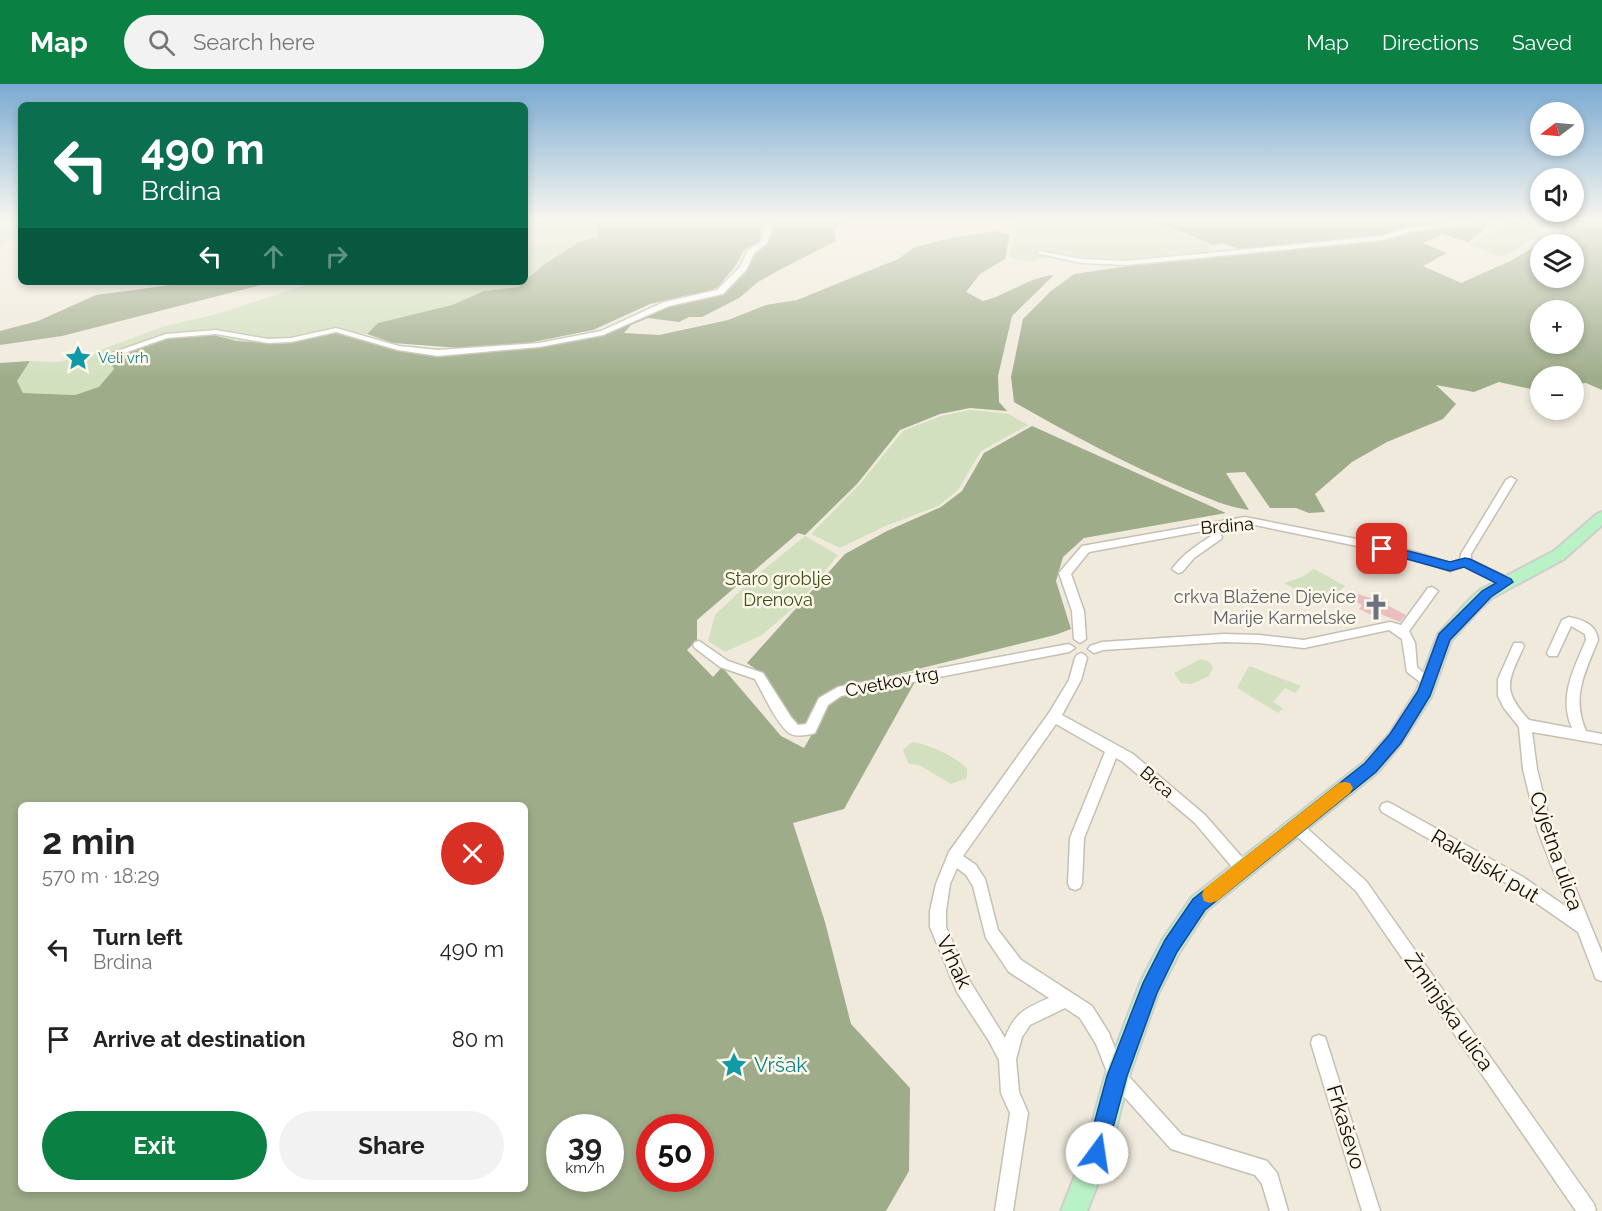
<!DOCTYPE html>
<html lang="en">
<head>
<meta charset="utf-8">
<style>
  :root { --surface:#fff; --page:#f2f2f2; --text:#222; --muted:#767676; --accent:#0b8043 }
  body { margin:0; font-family:Raleway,sans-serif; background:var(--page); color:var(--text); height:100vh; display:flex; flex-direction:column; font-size:22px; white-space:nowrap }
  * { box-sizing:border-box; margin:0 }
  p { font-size:20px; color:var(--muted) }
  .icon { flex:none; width:33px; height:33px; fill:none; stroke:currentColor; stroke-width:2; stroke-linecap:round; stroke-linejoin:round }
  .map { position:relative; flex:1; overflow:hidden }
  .side { position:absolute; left:18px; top:718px; width:510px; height:390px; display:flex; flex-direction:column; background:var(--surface); border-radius:9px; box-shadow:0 3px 9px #0003 }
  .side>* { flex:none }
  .hud { position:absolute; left:18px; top:18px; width:510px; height:183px; border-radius:9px; box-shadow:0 3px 9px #0003; background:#0b6e4f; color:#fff; overflow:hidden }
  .needle { width:39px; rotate:254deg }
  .fabs { position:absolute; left:1530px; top:18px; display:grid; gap:12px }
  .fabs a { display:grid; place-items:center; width:54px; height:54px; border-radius:50%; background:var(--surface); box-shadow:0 3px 9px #0003; font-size:30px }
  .speed { position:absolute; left:546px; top:1030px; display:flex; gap:12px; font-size:30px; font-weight:700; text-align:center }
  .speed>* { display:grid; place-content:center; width:78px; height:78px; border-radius:50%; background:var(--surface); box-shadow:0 3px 9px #0003; line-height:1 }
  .speed small { font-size:15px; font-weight:400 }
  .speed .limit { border:9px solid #d22; background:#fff; color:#111 }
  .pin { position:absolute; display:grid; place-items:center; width:51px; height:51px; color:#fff; margin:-26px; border-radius:12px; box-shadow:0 3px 9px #0006 }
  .me { position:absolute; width:66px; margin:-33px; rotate:14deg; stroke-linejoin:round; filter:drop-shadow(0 0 4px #0008) }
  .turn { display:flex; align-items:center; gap:21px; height:126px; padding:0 24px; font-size:27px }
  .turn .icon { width:78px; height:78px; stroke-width:2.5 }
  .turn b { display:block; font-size:42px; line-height:51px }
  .lanes { display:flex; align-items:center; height:57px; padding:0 24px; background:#0003; justify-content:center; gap:30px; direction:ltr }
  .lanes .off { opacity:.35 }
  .round { display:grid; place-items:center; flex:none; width:63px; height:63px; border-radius:32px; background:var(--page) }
  .summary { display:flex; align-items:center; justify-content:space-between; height:102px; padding:0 24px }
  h1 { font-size:36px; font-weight:700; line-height:45px }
  .action { display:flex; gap:12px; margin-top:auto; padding:12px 24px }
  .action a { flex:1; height:69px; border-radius:36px; background:var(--accent); color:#fff; font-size:24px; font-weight:700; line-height:69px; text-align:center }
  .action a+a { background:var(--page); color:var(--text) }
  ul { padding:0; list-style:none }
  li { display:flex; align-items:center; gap:18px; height:90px; padding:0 24px }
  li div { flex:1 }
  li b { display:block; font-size:22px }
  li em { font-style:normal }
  header { display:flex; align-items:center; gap:36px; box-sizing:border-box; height:84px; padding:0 30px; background:var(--accent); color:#fff }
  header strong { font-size:28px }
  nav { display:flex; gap:33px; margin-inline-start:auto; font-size:21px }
  .search { width:420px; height:54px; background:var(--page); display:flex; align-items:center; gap:15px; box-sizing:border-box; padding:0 21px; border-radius:33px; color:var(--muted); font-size:22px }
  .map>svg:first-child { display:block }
  .green { fill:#d2e0bf }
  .forest { fill:#9eac8a; fill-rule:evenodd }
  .building { fill:#eabebc }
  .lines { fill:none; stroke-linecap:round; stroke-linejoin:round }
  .minor-casing { stroke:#c5c0b3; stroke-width:3 }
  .major-casing { stroke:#cfcece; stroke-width:4 }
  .minor { fill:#fff; fill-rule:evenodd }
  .major { fill:#b9f2c5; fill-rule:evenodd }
  .route { fill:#1a73e8; stroke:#114b97; stroke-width:1.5 }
  .slow { fill:#f59e0b }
  .labels { text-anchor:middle; stroke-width:5; stroke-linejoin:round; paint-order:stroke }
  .far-culture-label { font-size:15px; fill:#0d838f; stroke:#fcf7e9; text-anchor:start }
  .street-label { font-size:18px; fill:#0e0c08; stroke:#fcf7e9 }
  .park-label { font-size:18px; fill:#3c4f19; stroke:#fcf7e9 }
  .worship-label { font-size:18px; fill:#5b616d; stroke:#fcf7e9; text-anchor:end }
  .near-street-label { font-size:21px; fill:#0e0c08; stroke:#fcf7e9 }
  .near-culture-label { font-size:21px; fill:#0d838f; stroke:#fcf7e9; text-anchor:start }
</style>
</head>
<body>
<header>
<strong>Map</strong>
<div class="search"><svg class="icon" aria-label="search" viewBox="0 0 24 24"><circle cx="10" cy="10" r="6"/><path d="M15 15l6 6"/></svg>Search here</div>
<nav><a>Map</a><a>Directions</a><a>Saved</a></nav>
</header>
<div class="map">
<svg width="1602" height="1127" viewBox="0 0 1602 1127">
  <rect width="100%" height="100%" fill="#efeadc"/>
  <g class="green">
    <polygon points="545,137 598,137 597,153 579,158 525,197 525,141"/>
    <polygon points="1024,137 1142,137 1181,149 1211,163 1209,168 1100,181 1045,173 1031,178 1009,174 1019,139"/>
    <polygon points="1512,137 1546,148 1503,173 1469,161"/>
    <polygon points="315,198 524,198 518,203 484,207 452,221 378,239 367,250 267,259 236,257 213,251 166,252 107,272 114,285 99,304 75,311 23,309 17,297 30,277 58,278 84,272 165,242 217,230"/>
    <polygon points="971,326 1009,330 1028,341 981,367 958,406 938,422 883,443 840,464 811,450 860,400 903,347 941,332"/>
    <polygon points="805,452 838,471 800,518 762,551 725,568 708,557 715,531 757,491"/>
    <polygon points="1314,485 1345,502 1325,521 1284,499 1302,493"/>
    <polygon points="1201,575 1209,578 1213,583 1209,592 1192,600 1181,599 1174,589"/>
    <polygon points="1249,582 1301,602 1295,609 1285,604 1273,618 1283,624 1278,629 1237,604"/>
    <path d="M912 658C927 660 958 673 967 685V694L951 700 921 682 908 679 903 666Z"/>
  </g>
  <g class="forest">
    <polygon points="598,137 763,137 760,157 744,166 736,181 718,203 703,210 684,212 650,220 593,246 528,259 460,264 393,259 367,250 378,239 452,221 484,207 518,203 542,182 579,158 597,153"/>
    <path d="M774 137H842L835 145 836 157 781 185 758 198 739 214 702 233H689L679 238 648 234 631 241 624 249 659 251 728 236 766 221 797 216 898 175 915 163 951 154 996 147 1010 150 1005 175 980 190 966 208 983 217C1008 211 1029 193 1054 191L1012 232 998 292 999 318 1007 327 970 324 940 330 900 346 857 400 805 451 798 449 697 536V556L687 566 713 593 722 583 781 652 804 664 819 638 827 618 839 612 916 596 844 725 793 739 825 838 851 940 910 1004 909 1087 886 1127H0V279L30 277 17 297 23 309 75 311 99 303 114 285 107 272 166 252 213 251 236 257 267 259 291 258 330 248H341L408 268 448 270 524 265 594 253 620 245 652 227 684 217 709 214 724 209 744 187 755 170 768 159ZM21 722H525V1106H21ZM560 1044H610V1095H560ZM650 1044H700V1095H650Z"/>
    <polygon points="1148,137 1472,137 1380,153 1242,166 1223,159 1213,161 1182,148"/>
    <path d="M1545 137H1602V306L1586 299 1574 300V292H1540V304L1531 305 1499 298 1474 308 1436 301 1456 320 1443 335 1387 358 1352 378 1315 410 1325 428 1309 429 1296 424H1270L1245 388 1226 389 1249 426C1227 423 1208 414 1188 406 1128 381 1070 350 1014 318L1011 293 1023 235 1051 207 1074 190 1129 182 1388 156 1412 148 1486 140 1482 148 1468 158 1442 150 1423 159 1447 169 1423 182 1461 199 1510 177 1563 147 1549 142ZM1540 160H1574V194H1540ZM1540 226H1574V260H1540Z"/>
    <polygon points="193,198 273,198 62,252 0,261 0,247 38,237 96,211"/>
    <polygon points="1032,342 1226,429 1084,454 1063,473 1056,497 1071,545 1055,551 837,605 809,641 796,641 764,591 747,579 845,470 887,447 941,423 962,407 984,369"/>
  </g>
  <polygon class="building" points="1358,510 1370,514 1373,510 1389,518 1387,521 1406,531 1400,538 1378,529 1376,533 1359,525 1362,521 1352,516"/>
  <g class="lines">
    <g class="minor-casing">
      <g id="minor">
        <polygon points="767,137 774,137 767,159 754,169 746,186 723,210 669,222 603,251 539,263 438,272 398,266 336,248 291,258 268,259 216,250 167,254 110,274 103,272 166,250 216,246 268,255 291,254 336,244 399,262 438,266 539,259 601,247 664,218 717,206 740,183 748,166 762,157"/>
        <polygon points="1460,137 1484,137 1409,148 1383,156 1126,181 1082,179 1036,169 1040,167 1082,175 1126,177 1382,152 1408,144"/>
        <path d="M1511 393 1516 396 1471 470V476L1511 495 1513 498 1511 501H1503L1464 482 1450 487 1401 471 1245 439 1217 444 1222 453 1221 455 1194 474 1182 488 1178 489 1172 485C1183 470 1196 462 1211 452L1208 446 1089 468 1071 490 1084 527 1086 555 1080 559 1074 555 1072 527 1059 489 1082 462 1245 433 1402 464 1450 479 1460 476 1461 470 1506 396Z"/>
        <polygon points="1432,503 1438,507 1409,547 1415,559 1417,583 1434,599 1432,602 1428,604 1407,588 1402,555 1389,546 1304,564 1259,559 1224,558 1103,566 1094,569 1088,565 1090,562 1102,558 1224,550 1259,551 1304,556 1390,538 1401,541 1428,504"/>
        <path d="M1569 533C1583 536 1596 540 1598 556 1585 589 1571 612 1586 647L1602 650V660L1532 648 1537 685 1552 747 1602 869V897L1596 895 1578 848 1513 803 1382 728 1380 724 1382 720 1387 718 1392 720 1523 793 1568 824 1538 747 1523 685 1519 643 1504 624 1498 612V595L1514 559H1522L1524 562C1508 597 1501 606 1529 636L1572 644C1558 613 1574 585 1586 556L1585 550 1571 542 1557 572H1549L1547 569 1562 536Z"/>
        <path d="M699 557 728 577 763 589 791 633 798 641 806 640 819 614 838 603 1069 560 1075 564 1069 568 841 612 828 621 815 649C809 651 797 653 791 650 778 643 763 609 755 595L720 583 695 564 693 561 695 558Z"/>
        <path d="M1081 569 1085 571 1087 574 1081 596 1062 631 1133 670 1205 731 1248 780 1250 785 1248 790 1243 792 1238 790 1195 739 1123 678 1116 674 1084 754 1082 799 1080 804 1075 806 1070 804 1068 799 1070 754 1105 668 1056 640 963 772 976 781 985 795 998 846 1021 876 1092 922 1109 949 1123 986 1182 1051 1267 1077 1277 1089 1288 1127H1270L1262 1100 1255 1091 1171 1065 1111 998 1096 960 1080 934 1065 924 1030 941 1022 953 1016 975 1019 1008 1028 1029 1013 1127H995L1010 1029 1001 1009 999 976 989 957 957 908 930 843V827L936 800 949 768 1049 629 1069 596 1075 574 1077 571ZM957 784 966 791 973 802 986 854 1009 888 1049 914C1026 924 1015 928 1005 954L969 896 946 843V827L950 800Z"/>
        <polygon points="1296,737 1301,739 1366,797 1594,1120 1596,1127 1576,1127 1356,807 1291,747 1289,743 1291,739"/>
        <polygon points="1319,951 1325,953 1327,959 1380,1127 1362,1127 1311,959 1313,953"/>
      </g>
    </g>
    <g class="major-casing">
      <g id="major">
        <polygon points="21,141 21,148 0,158 0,151"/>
        <polygon points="1602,428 1602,441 1564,475 1492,514 1480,525 1451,557 1431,613 1402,659 1378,688 1206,827 1179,869 1158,910 1129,992 1110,1069 1087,1127 1061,1127 1084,1069 1105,992 1141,897 1163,855 1192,813 1364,678 1390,649 1417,606 1438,550 1468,517 1480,506 1554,467 1597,430"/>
      </g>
    </g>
    <use href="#minor" class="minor"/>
    <use href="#major" class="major"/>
  </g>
  <linearGradient id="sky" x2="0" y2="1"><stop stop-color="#7aaad1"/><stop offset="0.46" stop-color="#f8f6ef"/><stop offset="1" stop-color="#f8f6ef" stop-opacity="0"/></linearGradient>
  <rect width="1602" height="295" fill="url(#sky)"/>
  <polygon class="route" points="1382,460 1450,478 1465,474 1470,475 1511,495 1513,498 1491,513 1450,556 1430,612 1401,659 1376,688 1205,826 1177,868 1157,909 1127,992 1104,1077 1097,1080 1089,1077 1086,1069 1107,992 1143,899 1165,856 1193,815 1365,679 1390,650 1418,607 1439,550 1482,507 1496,499 1464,483 1450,487 1378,467 1376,465"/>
  <polygon class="slow" points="1345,698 1350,699 1353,704 1350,709 1217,817 1210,819 1204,817 1202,811 1204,805 1339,699"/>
  <defs>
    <g id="sight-bare" transform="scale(2.07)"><path d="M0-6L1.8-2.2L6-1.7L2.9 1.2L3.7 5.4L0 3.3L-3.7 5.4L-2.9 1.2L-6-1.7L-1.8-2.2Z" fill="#0f9aa8" stroke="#fcf7e9" stroke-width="2.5" paint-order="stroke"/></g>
    <g id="church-bare" transform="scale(2.07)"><path d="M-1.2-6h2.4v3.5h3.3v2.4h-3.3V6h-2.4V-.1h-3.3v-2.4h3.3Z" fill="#6b7280" stroke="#fcf7e9" stroke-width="2.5" paint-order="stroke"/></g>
  </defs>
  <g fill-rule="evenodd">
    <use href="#sight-bare" x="78" y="274"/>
    <use href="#church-bare" x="1376" y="523"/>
    <use href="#sight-bare" x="734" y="981"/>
  </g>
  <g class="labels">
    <g class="far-culture-label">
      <text x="98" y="279">Veli vrh</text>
    </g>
    <g class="street-label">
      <text transform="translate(1227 442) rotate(-5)" y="6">Brdina</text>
      <text transform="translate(892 598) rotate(-11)" y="6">Cvetkov trg</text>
      <text transform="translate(1157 698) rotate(40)" y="6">Brca</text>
    </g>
    <g class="park-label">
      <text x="778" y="501">Staro groblje<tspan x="778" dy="21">Drenova</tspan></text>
    </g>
    <g class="worship-label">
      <text x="1356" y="519">crkva Blažene Djevice<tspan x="1356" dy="21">Marije Karmelske</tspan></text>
    </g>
    <g class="near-street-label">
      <text transform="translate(1556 767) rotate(71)" y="7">Cvjetna ulica</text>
      <text transform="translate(1485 782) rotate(31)" y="7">Rakaljski put</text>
      <text transform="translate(954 878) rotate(65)" y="7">Vrhak</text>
      <text transform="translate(1449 928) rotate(55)" y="7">Žminjska ulica</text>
      <text transform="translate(1346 1043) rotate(73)" y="7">Frkaševo</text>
    </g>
    <g class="near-culture-label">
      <text x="754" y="988">Vršak</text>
    </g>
  </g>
</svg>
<div class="fabs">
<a><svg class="needle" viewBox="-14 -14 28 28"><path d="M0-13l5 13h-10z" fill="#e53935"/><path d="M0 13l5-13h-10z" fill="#767676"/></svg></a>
<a><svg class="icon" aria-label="sound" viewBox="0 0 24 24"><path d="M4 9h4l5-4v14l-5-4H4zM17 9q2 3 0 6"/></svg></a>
<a><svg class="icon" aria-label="layers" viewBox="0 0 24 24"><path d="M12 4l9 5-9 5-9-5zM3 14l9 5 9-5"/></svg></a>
<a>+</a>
<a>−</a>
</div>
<div class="speed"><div>39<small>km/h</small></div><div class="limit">50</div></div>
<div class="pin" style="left:1382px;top:465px;background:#d93025"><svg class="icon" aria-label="arrive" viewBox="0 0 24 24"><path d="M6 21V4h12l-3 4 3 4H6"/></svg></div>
<svg class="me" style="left:1097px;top:1069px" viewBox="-20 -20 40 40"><circle r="19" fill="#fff"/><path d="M0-13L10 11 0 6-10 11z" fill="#1a73e8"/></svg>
<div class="hud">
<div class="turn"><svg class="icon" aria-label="left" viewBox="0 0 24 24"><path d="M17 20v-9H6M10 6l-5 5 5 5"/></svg><div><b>490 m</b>Brdina</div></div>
<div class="lanes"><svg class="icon" aria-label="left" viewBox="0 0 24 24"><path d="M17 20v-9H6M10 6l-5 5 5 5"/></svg><svg class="icon off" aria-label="ahead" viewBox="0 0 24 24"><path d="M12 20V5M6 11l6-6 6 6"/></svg><svg class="icon off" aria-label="right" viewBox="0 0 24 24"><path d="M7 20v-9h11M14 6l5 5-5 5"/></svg></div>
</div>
<section class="side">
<div class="summary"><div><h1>2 min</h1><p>570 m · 18:29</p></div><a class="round" style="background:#d93025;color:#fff"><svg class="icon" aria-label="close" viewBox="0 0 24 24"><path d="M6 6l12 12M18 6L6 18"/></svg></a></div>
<ul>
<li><svg class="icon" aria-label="left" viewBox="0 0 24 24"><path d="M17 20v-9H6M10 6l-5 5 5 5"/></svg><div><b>Turn left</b><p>Brdina</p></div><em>490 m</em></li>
<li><svg class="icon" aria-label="arrive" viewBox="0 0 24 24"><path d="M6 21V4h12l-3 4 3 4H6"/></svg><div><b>Arrive at destination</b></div><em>80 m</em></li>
</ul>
<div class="action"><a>Exit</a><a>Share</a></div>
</section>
</div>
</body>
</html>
